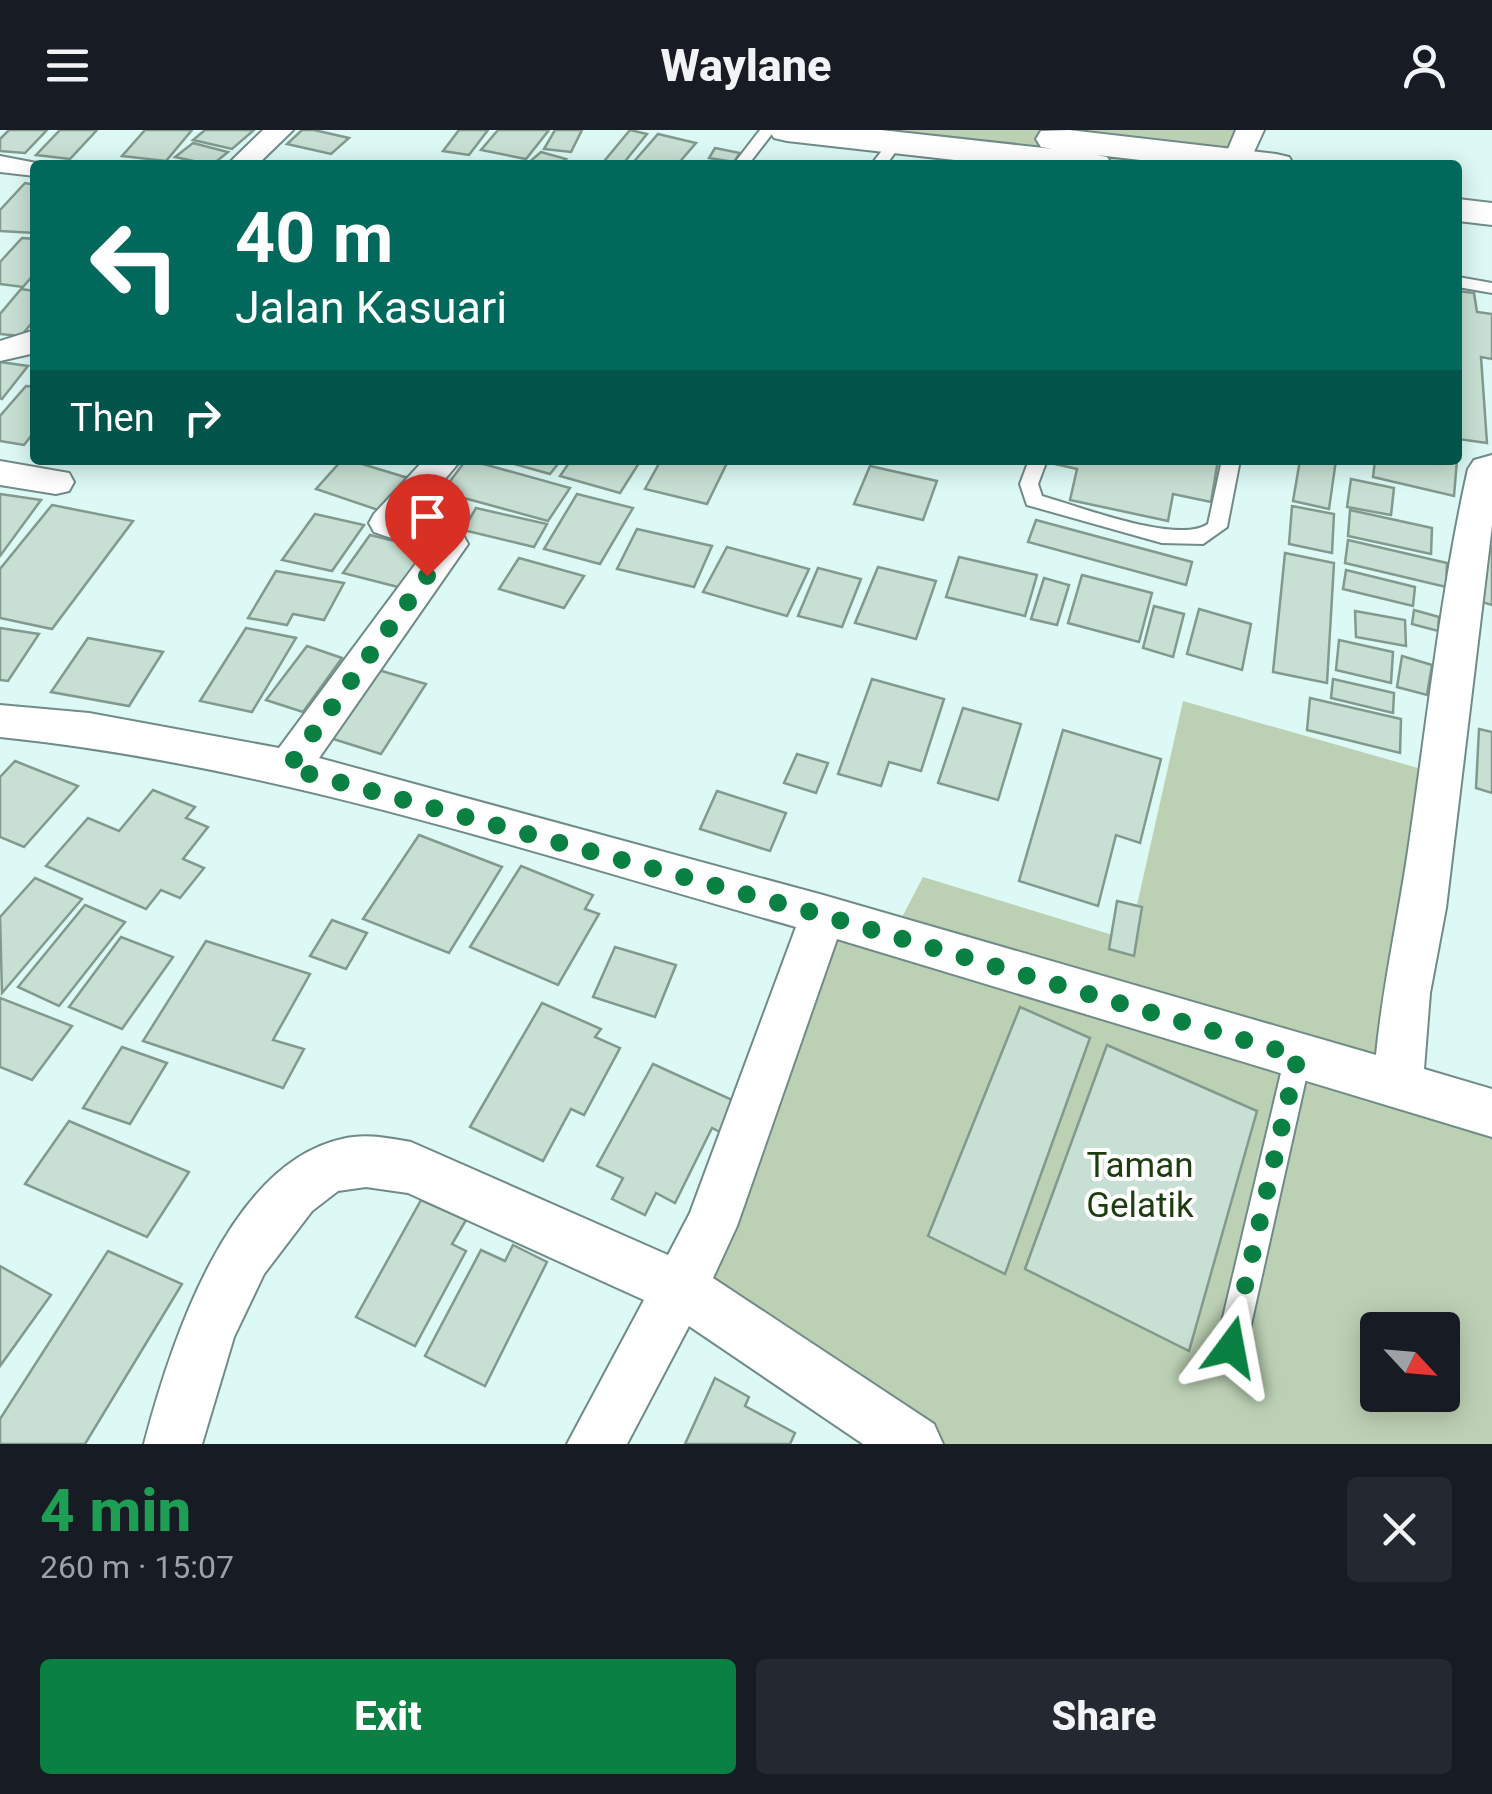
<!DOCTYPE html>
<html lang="en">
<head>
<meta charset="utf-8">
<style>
  :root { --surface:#171b24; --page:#242831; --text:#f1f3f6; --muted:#9ea1a6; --accent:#0b8043 }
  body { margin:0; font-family:Roboto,sans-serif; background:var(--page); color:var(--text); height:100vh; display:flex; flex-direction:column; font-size:38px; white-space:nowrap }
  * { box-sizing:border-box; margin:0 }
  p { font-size:32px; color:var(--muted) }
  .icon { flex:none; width:55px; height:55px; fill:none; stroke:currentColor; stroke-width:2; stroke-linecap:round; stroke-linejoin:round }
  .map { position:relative; height:1314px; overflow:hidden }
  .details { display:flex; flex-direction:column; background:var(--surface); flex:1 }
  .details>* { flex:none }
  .top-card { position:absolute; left:30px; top:30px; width:1432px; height:305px; border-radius:10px; box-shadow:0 5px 25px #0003; background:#00695c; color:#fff; overflow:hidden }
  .needle { width:65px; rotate:116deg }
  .buttons { position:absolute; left:1360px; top:1182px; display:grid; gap:20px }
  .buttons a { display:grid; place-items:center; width:100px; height:100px; border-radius:10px; background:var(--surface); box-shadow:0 5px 25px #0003; font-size:50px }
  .pin { position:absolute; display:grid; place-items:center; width:85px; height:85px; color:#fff; margin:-102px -42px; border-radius:50% 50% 50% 0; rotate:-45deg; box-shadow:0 0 10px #0007 }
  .pin .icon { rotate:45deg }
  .me { position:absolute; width:110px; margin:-55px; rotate:13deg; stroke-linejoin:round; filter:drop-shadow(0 0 8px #0008) }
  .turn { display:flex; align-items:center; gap:35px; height:210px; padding:0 40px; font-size:45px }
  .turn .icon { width:130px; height:130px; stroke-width:2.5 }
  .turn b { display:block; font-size:70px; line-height:85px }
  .then { display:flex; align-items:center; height:95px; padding:0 40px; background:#0003; gap:20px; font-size:38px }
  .round { display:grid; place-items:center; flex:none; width:105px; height:105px; border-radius:10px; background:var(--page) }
  .overview { display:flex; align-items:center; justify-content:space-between; height:170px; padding:0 40px }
  h1 { font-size:60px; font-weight:800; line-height:75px; color:#1e9e55 }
  .button { display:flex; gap:20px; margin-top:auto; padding:20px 40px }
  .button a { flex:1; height:115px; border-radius:10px; background:var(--accent); color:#fff; font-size:40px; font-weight:800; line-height:115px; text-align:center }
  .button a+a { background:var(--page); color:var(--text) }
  header { display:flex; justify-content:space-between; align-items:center; height:130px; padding:0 40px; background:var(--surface); font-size:45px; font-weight:800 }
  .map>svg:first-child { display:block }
  .green { fill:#bcd1b4; fill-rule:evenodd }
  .building { fill:#c8e0d3; stroke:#82998d; stroke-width:2.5 }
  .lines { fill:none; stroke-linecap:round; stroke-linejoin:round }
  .service-casing { stroke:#708b88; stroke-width:4 }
  .minor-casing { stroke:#708b88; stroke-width:4 }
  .primary-casing { stroke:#708b88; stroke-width:4 }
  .service { fill:#fff; fill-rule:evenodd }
  .minor { fill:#fff; fill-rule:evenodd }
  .primary { fill:#fff; fill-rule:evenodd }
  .route { stroke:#0b8043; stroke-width:18; stroke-dasharray:0 32.4 }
  .labels { text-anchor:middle; stroke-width:8; stroke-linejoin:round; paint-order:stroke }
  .near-park-label { font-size:35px; fill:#1e3d0e; stroke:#fff }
</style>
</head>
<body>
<header><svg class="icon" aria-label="menu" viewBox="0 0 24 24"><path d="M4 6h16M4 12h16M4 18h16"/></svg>Waylane<svg class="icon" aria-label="person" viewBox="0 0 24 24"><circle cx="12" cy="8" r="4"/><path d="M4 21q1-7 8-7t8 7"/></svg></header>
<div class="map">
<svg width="1492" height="1314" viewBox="0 0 1492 1314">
  <rect width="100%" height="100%" fill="#dcf9f5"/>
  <g class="green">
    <polygon points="787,0 1241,0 1222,35 1083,35"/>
    <path d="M1183 571 1439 644 1393 952 1492 980V1314H936L707 1161 825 791 890 810 923 747 1129 810ZM1378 1200H1442V1265H1378Z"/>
  </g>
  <g class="building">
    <polygon points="9,0 47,0 25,23 0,21 0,9"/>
    <polygon points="60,0 97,0 70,29 36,25"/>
    <polygon points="145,0 192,0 166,31 122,26"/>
    <polygon points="205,0 254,0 232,19 193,10"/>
    <polygon points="302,0 314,0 349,8 331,24 287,14"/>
    <polygon points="459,0 488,0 469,25 443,21"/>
    <polygon points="498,0 549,0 526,29 481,20"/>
    <polygon points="555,0 582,0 571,22 544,19"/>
    <polygon points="630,0 647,4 622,35 601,35"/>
    <polygon points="658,4 696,13 677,35 631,35"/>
    <polygon points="193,13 228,22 212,35 175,27"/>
    <polygon points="715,18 740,23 734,32 709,28"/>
    <polygon points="541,22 566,29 559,35 526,35"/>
    <polygon points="25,53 35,55 35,103 0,101 0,80"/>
    <polygon points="22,108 35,109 35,143 23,157 0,154 0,132"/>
    <polygon points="21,159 35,161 35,189 21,206 0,204 0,184"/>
    <polygon points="1458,161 1474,163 1477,182 1492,184 1492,229 1481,227 1487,313 1458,309"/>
    <polygon points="0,232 28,236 2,269 0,268"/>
    <polygon points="26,256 35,257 35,301 24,315 0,311 0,286"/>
    <polygon points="342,330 349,330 408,348 381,381 316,359"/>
    <polygon points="466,330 469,330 570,358 548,391 442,362"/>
    <polygon points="500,330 561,330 550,344"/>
    <polygon points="571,330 641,330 620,363 560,346"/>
    <polygon points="661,330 726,330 728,331 707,374 645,359"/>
    <polygon points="1052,330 1218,330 1211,372 1173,364 1168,391 1070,370 1077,339 1051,333"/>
    <polygon points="1300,330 1336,330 1329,379 1293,371"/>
    <polygon points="1375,330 1457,330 1454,366 1373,347"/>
    <polygon points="870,336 937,351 923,390 854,374"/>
    <polygon points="1351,349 1394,358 1391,385 1347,377"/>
    <polygon points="0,364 41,370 0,426"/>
    <polygon points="577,364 633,378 600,434 544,419"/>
    <polygon points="52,375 133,391 52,499 0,488 0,439"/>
    <polygon points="1292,376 1334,384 1332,423 1289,414"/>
    <polygon points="476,378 547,394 534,417 463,400"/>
    <polygon points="1350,380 1432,398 1431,424 1348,406"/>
    <polygon points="315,384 364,395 332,441 282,430"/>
    <polygon points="1036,390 1192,432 1186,455 1028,412"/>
    <polygon points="637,399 712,416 694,457 617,439"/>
    <polygon points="370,405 427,419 402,458 343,443"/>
    <polygon points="1348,410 1447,433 1446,457 1345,433"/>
    <polygon points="1484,414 1492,416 1492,475 1476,470"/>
    <polygon points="727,417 809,439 787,486 703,462"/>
    <polygon points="1285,423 1334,433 1327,553 1273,542"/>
    <polygon points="959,427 1037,445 1025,486 946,467"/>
    <polygon points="519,428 584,446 564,478 499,459"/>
    <polygon points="878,437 936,451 916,509 855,493"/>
    <polygon points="818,438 861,449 842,497 798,486"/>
    <polygon points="1346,440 1415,457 1413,476 1343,459"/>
    <polygon points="276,441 344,453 324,490 293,484 287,495 248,488"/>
    <polygon points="1082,445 1152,463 1139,512 1068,493"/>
    <polygon points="1044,448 1069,455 1057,495 1031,489"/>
    <polygon points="1154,476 1184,484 1173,527 1143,518"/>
    <polygon points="1199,479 1251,494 1242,540 1187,524"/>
    <polygon points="1414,480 1439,487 1438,501 1412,494"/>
    <polygon points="1355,481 1405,490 1406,516 1356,507"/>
    <polygon points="0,498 39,504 8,551 0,550"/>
    <polygon points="246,498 296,508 252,582 200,571"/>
    <polygon points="88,508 163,522 129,576 51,562"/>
    <polygon points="1339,510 1393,522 1391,553 1336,540"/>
    <polygon points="307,516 342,528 303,582 266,570"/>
    <polygon points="1402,526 1432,535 1427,565 1397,557"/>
    <polygon points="375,539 426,554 381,624 327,607"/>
    <polygon points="872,549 944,569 921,641 889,632 881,656 838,644"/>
    <polygon points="1333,549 1394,563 1393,583 1331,568"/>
    <polygon points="1310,568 1401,589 1400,623 1307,600"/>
    <polygon points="963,578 1021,594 998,670 938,653"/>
    <polygon points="1479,599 1492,602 1492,663 1476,658"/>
    <polygon points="1063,600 1161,629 1140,713 1116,705 1098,776 1019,751"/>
    <polygon points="797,624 828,633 816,663 784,653"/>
    <polygon points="15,631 78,656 24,717 0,707 0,647"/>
    <polygon points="153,660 195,677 186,688 208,697 183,729 204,738 180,768 161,760 146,779 46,736 88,688 119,701"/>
    <polygon points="717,661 786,683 770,721 700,699"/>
    <polygon points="419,705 502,737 449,823 363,789"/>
    <polygon points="521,736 593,765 585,779 599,784 558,855 470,817"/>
    <polygon points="35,748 82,769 2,863 0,787"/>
    <polygon points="1117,771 1142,777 1134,826 1109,819"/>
    <polygon points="85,775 125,792 59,876 18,857"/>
    <polygon points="332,790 367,803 346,839 310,826"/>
    <polygon points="121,807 173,827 122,899 69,877"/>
    <polygon points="206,811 310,844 273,910 304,919 283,958 143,911"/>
    <polygon points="615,817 676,835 655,887 593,867"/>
    <polygon points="0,868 72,896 32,950 0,937"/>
    <polygon points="542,873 601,899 595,907 620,918 584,985 571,979 543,1031 470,997"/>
    <polygon points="1020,877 1090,908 1005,1144 928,1106"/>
    <polygon points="1107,915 1257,981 1189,1221 1025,1139"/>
    <polygon points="122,917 167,933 130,994 83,978"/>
    <polygon points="653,934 739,973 724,1004 712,998 675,1073 656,1063 645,1085 612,1069 623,1048 597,1036"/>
    <polygon points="69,991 189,1042 147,1107 25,1054"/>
    <polygon points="421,1070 466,1090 452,1114 466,1121 415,1216 356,1187"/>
    <polygon points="513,1115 547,1132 485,1256 425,1226 481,1120 505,1131"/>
    <polygon points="108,1121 182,1154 85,1314 0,1314 0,1289"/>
    <polygon points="0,1136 51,1165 0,1236"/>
    <polygon points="715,1248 749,1267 745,1276 795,1303 790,1314 685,1314"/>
  </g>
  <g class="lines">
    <g class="service-casing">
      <g id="service">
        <polygon points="760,0 775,0 748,35 733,35"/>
        <polygon points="890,10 902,13 886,35 871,35"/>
        <polygon points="1458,147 1492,153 1492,163 1458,157"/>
        <path d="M1029 330H1047L1038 354 1042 366C1078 376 1178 415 1208 394L1222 330H1240L1227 397 1203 414 1162 413 1027 375 1020 354Z"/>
        <polygon points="1298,914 1307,917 1311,926 1246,1217 1241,1227 1231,1232 1221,1227 1216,1217 1285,926 1289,917"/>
      </g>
    </g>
    <g class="minor-casing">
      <g id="minor">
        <polygon points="263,0 293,0 257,35 227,35"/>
        <polygon points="1236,0 1264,0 1248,35 1226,35 1223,31"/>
        <polygon points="0,26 47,35 35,35 35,46 0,42"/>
        <polygon points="35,200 35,223 0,231 0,211"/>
        <path d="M1492 325V395L1446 778 1430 863 1424 939 1492 959V1007L837 809 737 1096 713 1148 934 1294 943 1314H863L689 1196 627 1314H567L644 1170 408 1063 366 1057 338 1061 312 1081 264 1144 234 1207 202 1314H144C170 1215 228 1034 342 1009 365 1003 388 1008 411 1012L668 1125 690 1083 796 797C533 723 272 635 0 607V575L89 583 279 618 426 420 374 402 369 393 374 384 424 330H461L412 388 463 405 468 414 319 628 823 765 1376 925C1383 852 1400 780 1410 707 1428 584 1441 460 1468 339L1474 330Z"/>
        <polygon points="0,331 69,343 74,352 69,361 56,364 0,355"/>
      </g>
    </g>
    <g class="primary-casing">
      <g id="primary">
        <polygon points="769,0 881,0 1053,19 1041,17 1036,9 1041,1 1069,0 1276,24 1289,27 1294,35 1184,35 1097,25 1107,27 1112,35 999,35 787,11 774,8"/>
        <polygon points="1458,69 1492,73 1492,95 1458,91"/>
      </g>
    </g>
    <use href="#service" class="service"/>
    <use href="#minor" class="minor"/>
    <use href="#primary" class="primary"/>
  </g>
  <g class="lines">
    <polyline class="route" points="427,446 288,638 822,785 1298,926 1231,1217"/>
  </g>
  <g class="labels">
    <g class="near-park-label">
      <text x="1140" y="1047">Taman<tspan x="1140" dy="40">Gelatik</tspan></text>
    </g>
  </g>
</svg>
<div class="buttons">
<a><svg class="needle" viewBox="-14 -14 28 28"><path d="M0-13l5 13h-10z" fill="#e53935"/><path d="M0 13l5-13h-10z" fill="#9ea1a6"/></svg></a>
</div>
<div class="pin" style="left:427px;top:446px;background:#d93025"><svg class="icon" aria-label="arrive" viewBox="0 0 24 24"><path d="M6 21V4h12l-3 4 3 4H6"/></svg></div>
<svg class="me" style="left:1231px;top:1217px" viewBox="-20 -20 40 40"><path d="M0-17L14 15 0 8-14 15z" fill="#0b8043" stroke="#fff" stroke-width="4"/></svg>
<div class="top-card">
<div class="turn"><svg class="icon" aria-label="left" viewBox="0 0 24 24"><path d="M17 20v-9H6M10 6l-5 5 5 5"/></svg><div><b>40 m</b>Jalan Kasuari</div></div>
<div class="then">Then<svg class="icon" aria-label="right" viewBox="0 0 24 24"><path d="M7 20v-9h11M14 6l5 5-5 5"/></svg></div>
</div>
</div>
<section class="details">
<div class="overview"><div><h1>4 min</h1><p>260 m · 15:07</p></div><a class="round"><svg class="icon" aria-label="close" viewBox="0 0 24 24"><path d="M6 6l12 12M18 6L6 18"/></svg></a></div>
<div class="button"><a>Exit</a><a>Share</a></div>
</section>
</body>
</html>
